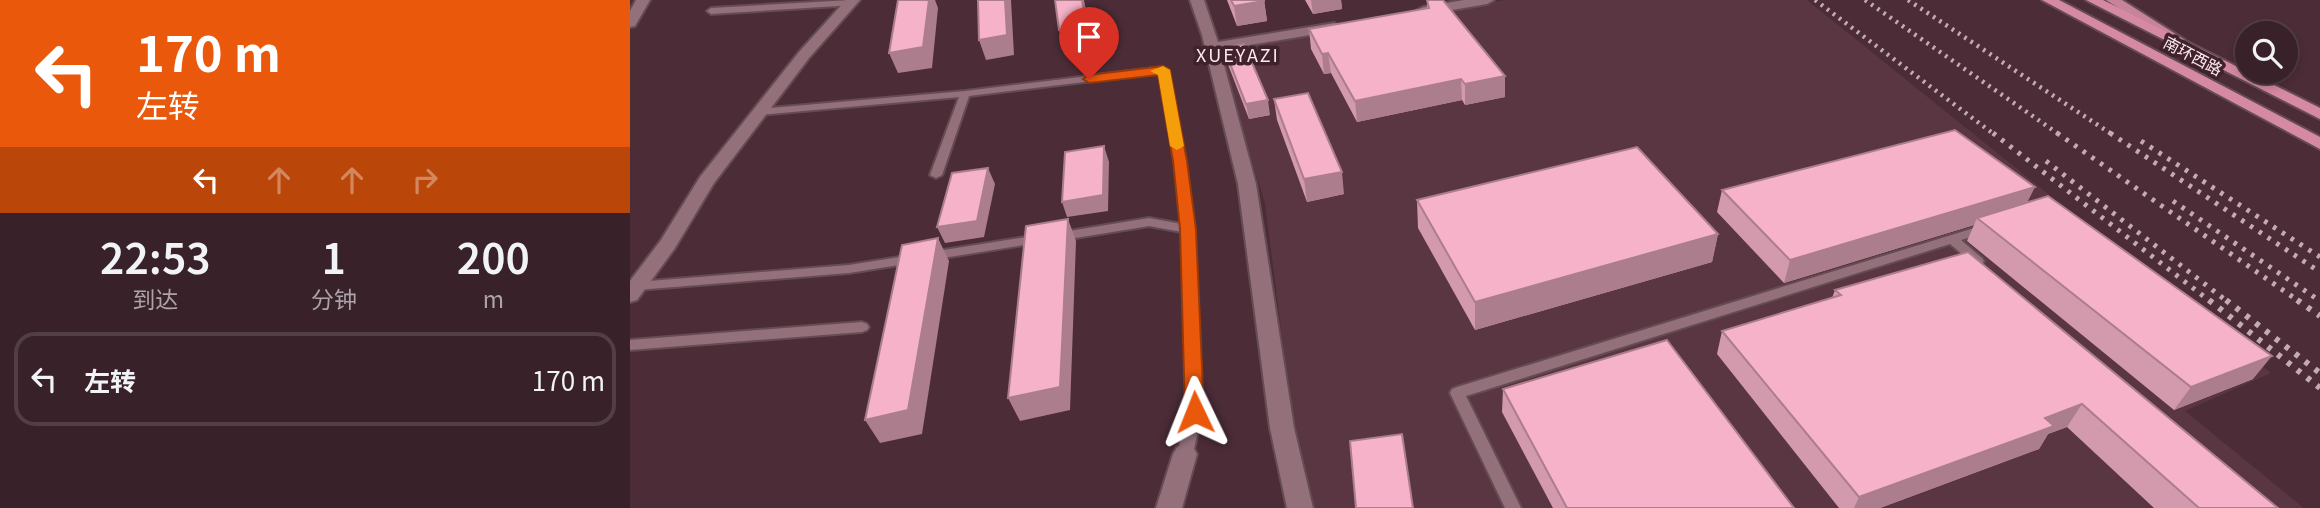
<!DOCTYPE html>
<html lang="zh">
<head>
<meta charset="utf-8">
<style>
  :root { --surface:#382129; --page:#3f2931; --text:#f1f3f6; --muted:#aba3a8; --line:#523e46 }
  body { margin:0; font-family:Georgia,"Noto Sans SC",serif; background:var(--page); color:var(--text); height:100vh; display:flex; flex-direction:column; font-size:26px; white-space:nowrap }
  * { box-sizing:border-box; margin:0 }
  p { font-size:23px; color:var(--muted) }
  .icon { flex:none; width:38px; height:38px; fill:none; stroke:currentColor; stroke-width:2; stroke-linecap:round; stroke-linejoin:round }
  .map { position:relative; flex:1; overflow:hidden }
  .sheet { display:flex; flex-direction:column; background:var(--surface); width:630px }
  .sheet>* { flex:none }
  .guide { background:#ea580c; color:#fff; overflow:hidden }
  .controls { position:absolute; left:1605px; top:21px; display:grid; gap:14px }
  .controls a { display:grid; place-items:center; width:63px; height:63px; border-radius:50%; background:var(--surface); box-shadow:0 4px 10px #0003,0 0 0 2px var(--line); font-size:35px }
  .pin { position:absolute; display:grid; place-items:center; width:60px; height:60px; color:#fff; margin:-72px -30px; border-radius:50% 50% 50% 0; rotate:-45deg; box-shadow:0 0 7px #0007 }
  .pin .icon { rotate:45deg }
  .me { position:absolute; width:77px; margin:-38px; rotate:358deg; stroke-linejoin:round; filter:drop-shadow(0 0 5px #0008) }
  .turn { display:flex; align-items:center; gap:24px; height:147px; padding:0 21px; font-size:32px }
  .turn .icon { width:91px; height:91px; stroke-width:2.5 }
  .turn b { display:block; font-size:49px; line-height:60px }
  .lanes { display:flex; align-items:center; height:66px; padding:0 21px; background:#0003; justify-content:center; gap:35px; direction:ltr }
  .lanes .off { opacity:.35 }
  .eta { display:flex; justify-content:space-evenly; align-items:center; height:119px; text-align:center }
  .eta b { font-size:42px; font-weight:600; line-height:49px }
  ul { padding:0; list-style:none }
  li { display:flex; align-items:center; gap:21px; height:94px; margin:0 14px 10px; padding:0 7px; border:4px solid var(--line); border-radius:21px }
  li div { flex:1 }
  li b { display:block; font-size:26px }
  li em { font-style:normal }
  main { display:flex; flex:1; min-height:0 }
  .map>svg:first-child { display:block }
  .built { fill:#5a3542 }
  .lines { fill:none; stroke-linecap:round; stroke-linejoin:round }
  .service-casing { stroke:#654b54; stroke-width:4 }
  .minor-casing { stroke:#654b54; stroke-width:4 }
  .primary-casing { stroke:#654b54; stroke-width:4 }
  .trunk-casing { stroke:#654b54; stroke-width:4 }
  .service { fill:#94707b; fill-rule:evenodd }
  .minor { fill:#94707b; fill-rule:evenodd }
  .primary { fill:#c68399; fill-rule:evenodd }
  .trunk { fill:#d689a3; fill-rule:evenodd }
  .rail-far2 { stroke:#c3abb3; stroke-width:4.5; stroke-dasharray:2.5 5; stroke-linecap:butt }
  .rail-far1 { stroke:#c3abb3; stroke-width:5; stroke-dasharray:3.5 7; stroke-linecap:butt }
  .rail { stroke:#c3abb3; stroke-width:6; stroke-dasharray:4.5 8; stroke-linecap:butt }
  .wall { fill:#d399ac }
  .shaded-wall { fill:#ac7d8c }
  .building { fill:#f5b2c8; stroke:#ac7d8c; stroke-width:2 }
  .route { fill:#ea580c; stroke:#983908; stroke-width:2 }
  .slow { fill:#f59e0b }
  .labels { text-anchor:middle; stroke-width:7; stroke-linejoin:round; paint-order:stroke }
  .far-street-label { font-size:16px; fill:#fde9ef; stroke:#40222d }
  .far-neighbourhood-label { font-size:18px; letter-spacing:2px; fill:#fde9ef; stroke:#40222d }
</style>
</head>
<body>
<main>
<section class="sheet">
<div class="guide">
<div class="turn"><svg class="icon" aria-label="left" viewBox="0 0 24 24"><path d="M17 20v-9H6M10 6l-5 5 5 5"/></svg><div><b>170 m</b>左转</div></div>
<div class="lanes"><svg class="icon" aria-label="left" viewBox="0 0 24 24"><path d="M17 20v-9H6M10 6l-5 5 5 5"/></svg><svg class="icon off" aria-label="ahead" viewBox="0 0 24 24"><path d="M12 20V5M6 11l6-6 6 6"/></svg><svg class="icon off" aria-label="ahead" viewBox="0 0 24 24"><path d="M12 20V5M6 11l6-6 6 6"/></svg><svg class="icon off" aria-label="right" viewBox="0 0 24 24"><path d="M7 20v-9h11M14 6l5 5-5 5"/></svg></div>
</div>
<div class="eta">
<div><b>22:53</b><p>到达</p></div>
<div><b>1</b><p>分钟</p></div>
<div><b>200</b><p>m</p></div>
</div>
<ul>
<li><svg class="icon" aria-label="left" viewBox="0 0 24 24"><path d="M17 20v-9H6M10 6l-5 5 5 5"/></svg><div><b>左转</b></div><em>170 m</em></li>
</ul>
</section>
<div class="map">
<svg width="1690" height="508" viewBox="0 0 1690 508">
  <rect width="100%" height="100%" fill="#4b2c37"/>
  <polygon class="built" points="874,0 1177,0 1641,373 1555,411 1674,508 680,508 668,462 635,203 587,51"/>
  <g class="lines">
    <g class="service-casing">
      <g id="service">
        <polygon points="221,0 225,3 224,5 81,14 77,11 81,8"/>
        <polygon points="533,67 538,70 555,161 564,229 572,412 563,454 560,458 555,460 550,458 547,454 558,412 552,232 519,226 427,241 421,237 427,233 519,218 552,224 545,161 529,73 339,96 312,175 306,178 300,175 329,97 129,115 124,112 129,109 335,91"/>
        <polygon points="1354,225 1360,229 1358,232 1331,240 1352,258 1354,261 1352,264 1344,264 1320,244 836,396 891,508 875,508 820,393 822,389 827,387"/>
        <polygon points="409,235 413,236 415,239 413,242 219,273 7,290 1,286 7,282 219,265"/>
        <polygon points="232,322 237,324 239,327 237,330 232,332 0,350 0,340"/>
      </g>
    </g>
    <g class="minor-casing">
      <g id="minor">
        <polygon points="6,0 20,0 5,26 0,27 0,11"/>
        <polygon points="216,0 230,0 179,58 84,183 45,248 7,300 0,302 0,281 31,240 70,177 169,52"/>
        <polygon points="560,0 574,0 588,42 704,23 711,27 704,31 590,50 626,184 664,428 683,508 657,508 640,428 608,184 572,35"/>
        <polygon points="834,0 864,0 857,4 793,15 786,11 793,7"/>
        <polygon points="555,444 563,447 567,454 552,508 526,508 543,454 547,447"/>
      </g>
    </g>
    <g class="primary-casing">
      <polygon id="primary" points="1476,0 1492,0 1555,40 1553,43 1543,43"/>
    </g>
    <g class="trunk-casing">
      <g id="trunk">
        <polygon points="1412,0 1429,0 1690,137 1690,149"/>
        <polygon points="1456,0 1473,0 1690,108 1690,119"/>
      </g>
    </g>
    <use href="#service" class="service"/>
    <use href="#minor" class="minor"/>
    <use href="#primary" class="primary"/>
    <use href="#trunk" class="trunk"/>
    <g class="rail-far2">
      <polyline points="1185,0 1365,135"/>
      <polyline points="1235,0 1430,135"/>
      <polyline points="1278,0 1483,135"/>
    </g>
    <g class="rail-far1">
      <polyline points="1363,133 1581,302"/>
      <polyline points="1427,133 1670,302"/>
      <polyline points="1480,133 1690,272"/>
      <polyline points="1511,141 1690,257"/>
      <polyline points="1416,161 1598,302"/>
      <polyline points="1543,201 1690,301"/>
    </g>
    <g class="rail">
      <polyline points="1579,300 1690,388"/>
      <polyline points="1596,300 1690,373"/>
      <polyline points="1667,300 1690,316"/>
    </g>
  </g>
  <g class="wall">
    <polygon points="597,0 634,0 637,21 607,26"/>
    <polygon points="675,0 711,0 712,9 683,14"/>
    <polygon points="797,0 875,97 835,105 832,100 727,122 701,73 694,74 681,49 679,29 797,8"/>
    <polygon points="594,48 640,115 619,119 597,62"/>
    <polygon points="644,99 714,194 677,202 647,120"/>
    <polygon points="1092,190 1398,203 1623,379 1544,410 1337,241 1344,225 1154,283 1087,212"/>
    <polygon points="787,200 1088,234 1082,262 845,330 788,228"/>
    <polygon points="1338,252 1648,508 1524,508 1437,427 1418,434 1409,449 1250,508 1209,508 1087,354 1092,331 1202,298 1205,290"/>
    <polygon points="873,389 1164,508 923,508 872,412"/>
  </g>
  <g class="shaded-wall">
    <polygon points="299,0 305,0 308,8 302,68 268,73 259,53"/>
    <polygon points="375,0 381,0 384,55 356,60 349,40"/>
    <polygon points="452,0 454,0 463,46 436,50 429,30"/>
    <polygon points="681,0 711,0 712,9 683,14"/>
    <polygon points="634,1 637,21 607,26 604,6"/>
    <polygon points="698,53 701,73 694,74 692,54"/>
    <polygon points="875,76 875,97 835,105 835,84"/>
    <polygon points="831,79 832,100 727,122 725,101"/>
    <polygon points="638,100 640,115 619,119 616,104"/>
    <polygon points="474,146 479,162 478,211 437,217 432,202"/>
    <polygon points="358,168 365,184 354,237 315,243 307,227"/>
    <polygon points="712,172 714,194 677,202 674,179"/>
    <polygon points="1405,187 1394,209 1347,218 1344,225 1154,283 1160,260"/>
    <polygon points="438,219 446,241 440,410 390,421 378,398"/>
    <polygon points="1088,234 1082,262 845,330 845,302"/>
    <polygon points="308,238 319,261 292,434 250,443 235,420"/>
    <polygon points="1642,356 1623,379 1544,410 1561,387"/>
    <polygon points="1452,404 1437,427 1418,434 1409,449 1250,508 1224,508 1229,497 1415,418"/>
  </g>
  <g class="building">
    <polygon points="268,0 299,0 293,47 259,53"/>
    <polygon points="348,0 375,0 377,35 349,40"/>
    <polygon points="425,0 452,0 457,26 429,30"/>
    <polygon points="601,0 634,0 634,1 604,6"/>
    <polygon points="797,0 813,0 875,76 835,84 831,79 725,101 698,53 692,54 679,29 799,8"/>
    <polygon points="614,44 638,100 616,104 594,48"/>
    <polygon points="678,93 712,172 674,179 644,99"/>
    <polygon points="1325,130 1405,187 1160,260 1092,190"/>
    <polygon points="474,146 473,195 432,202 435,152"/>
    <polygon points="1007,147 1088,234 845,302 787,200"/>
    <polygon points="358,168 347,221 307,227 322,173"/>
    <polygon points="1418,196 1642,356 1561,387 1347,218"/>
    <polygon points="438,219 430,387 378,398 396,226"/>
    <polygon points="308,238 278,410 235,420 272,245"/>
    <polygon points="1338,252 1648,508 1569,508 1452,404 1415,418 1424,426 1229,497 1092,331 1211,295 1205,290"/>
    <polygon points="1037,340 1164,508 937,508 873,389"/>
    <polygon points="772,434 783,508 726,508 720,441"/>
  </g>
  <polygon class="route" points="533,66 540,70 557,161 566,229 574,412 571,417 565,420 558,417 555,412 550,229 543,161 528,75 459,83 453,79 459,75"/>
  <polygon class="slow" points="533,66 540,70 554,146 547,150 540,146 528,75 520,71"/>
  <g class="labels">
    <g class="far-street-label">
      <text transform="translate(1563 56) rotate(28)" y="6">南环西路</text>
    </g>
    <g class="far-neighbourhood-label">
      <text x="608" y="62">XUEYAZI</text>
    </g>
  </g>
</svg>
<div class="controls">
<a><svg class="icon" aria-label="search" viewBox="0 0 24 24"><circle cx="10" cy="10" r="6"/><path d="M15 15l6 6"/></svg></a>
</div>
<div class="pin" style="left:459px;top:79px;background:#d93025"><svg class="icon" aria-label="arrive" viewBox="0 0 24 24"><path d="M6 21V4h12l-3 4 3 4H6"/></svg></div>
<svg class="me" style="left:565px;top:412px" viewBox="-20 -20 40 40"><path d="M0-17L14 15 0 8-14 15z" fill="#ea580c" stroke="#fff" stroke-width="4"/></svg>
</div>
</main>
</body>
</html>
